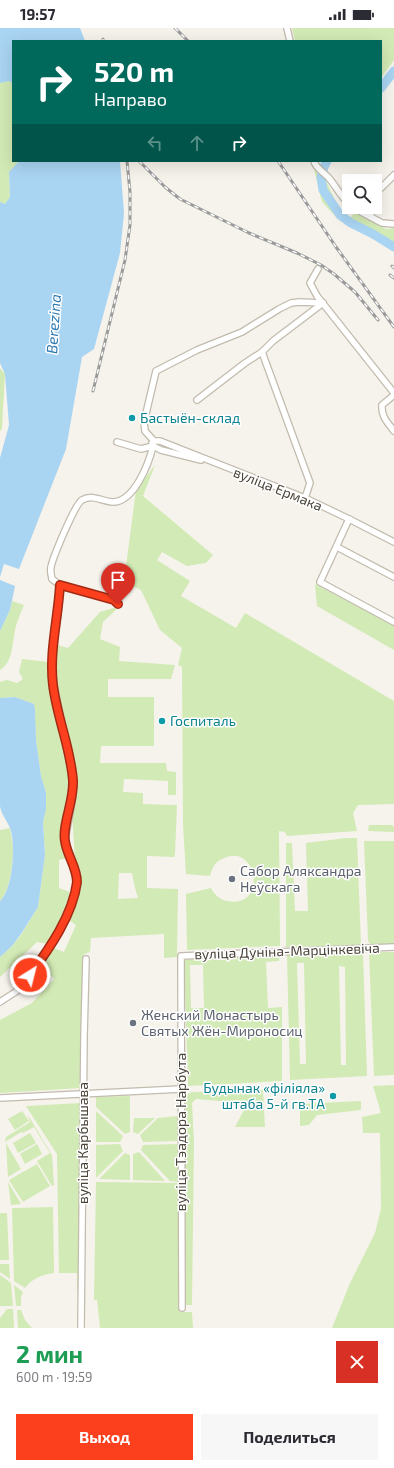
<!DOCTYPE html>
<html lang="ru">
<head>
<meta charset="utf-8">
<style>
  :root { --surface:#fff; --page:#f7f7f7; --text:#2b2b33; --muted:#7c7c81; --accent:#fc3f1d }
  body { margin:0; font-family:"Exo 2",sans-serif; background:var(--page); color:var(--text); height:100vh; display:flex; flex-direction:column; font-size:15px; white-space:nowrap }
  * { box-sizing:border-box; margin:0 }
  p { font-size:13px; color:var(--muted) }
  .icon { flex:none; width:22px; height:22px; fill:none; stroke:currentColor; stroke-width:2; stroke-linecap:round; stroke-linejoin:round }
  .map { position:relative; height:1300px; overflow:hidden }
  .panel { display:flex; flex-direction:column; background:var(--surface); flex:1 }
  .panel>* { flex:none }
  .banner { position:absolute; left:12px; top:12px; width:370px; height:122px; border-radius:0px; box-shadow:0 4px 16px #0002; background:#00695c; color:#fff; overflow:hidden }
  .buttons { position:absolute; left:342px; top:146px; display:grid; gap:8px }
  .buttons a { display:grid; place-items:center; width:40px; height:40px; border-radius:0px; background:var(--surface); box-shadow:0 4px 16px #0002; font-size:20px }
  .pin { position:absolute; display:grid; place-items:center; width:34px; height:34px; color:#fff; margin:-41px -17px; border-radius:50% 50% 50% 0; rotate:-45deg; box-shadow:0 0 4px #0007 }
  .pin .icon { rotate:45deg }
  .me { position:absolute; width:44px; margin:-22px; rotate:36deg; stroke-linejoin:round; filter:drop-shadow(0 0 3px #0008) }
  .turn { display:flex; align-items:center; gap:14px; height:84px; padding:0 16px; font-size:18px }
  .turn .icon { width:52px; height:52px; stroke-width:2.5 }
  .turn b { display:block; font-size:28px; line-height:34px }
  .lanes { display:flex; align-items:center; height:38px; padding:0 16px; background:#0003; justify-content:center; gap:20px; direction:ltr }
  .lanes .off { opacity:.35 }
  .round { display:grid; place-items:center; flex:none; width:42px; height:42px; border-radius:0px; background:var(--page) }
  .headline { display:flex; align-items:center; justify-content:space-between; height:68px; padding:0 16px }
  h1 { font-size:24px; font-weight:700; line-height:30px; color:#1e9e55 }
  .cta { display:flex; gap:8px; margin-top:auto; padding:8px 16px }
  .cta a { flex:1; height:46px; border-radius:0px; background:var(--accent); color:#fff; font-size:16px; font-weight:700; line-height:46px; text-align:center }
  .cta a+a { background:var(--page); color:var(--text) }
  .status { display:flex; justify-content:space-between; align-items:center; height:28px; padding:0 20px; background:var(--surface); direction:ltr }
  .status svg { height:11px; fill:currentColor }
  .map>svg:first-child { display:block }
  .green { fill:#d2eab5; fill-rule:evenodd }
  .water { fill:#a9d4f2 }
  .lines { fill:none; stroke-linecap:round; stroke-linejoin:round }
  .river { stroke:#a9d4f2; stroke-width:9 }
  .minor-casing { stroke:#c2bbae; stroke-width:8 }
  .minor { stroke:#fff; stroke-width:5.5 }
  .rail-casing { stroke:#9a9a9a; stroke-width:3 }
  .rail { stroke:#fff; stroke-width:1.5; stroke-dasharray:4.5; stroke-linecap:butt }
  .route-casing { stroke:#a42913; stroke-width:10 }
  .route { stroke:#fc3f1d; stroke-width:7 }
  .culture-dot { fill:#0f9aa8; stroke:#fff; stroke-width:1.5 }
  .worship-dot { fill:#6b7280; stroke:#fff; stroke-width:1.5 }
  .labels { text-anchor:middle; stroke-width:3; stroke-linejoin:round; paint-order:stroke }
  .culture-label { font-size:14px; fill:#0d838f; stroke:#fff; text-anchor:start }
  .street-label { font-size:14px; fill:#4b4439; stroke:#fff }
  .worship-label { font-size:14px; fill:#5b616d; stroke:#fff; text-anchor:start }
  .water-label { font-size:15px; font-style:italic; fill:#2e7ab2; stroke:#fff }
</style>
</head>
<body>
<div class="status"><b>19:57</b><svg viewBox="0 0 49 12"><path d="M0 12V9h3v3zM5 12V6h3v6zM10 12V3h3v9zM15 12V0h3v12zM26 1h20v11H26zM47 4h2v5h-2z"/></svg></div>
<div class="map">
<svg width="394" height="1300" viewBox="0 0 394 1300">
  <rect width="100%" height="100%" fill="#f6f3ec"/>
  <g class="green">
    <polygon points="292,0 394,0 394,32 381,50 381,13 295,13"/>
    <polygon points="10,53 13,57 13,133 19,133 9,144 10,169 5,176 0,174 0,55"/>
    <polygon points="314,141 326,153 339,180 350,190 355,184 386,201 394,200 394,220 338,191 322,174"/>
    <polygon points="0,340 5,346 2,400 0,404"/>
    <path d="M155 437 143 468 213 527 206 535 187 538 162 524 157 532 190 553 181 568 236 600 245 585 394 673V776L358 777 353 785 357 803 287 808 285 804 279 803 280 918 187 922 186 866 211 860C214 866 220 872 227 873 269 881 257 812 222 831 215 834 212 840 210 848L186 846 183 797 182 639 178 637 182 620 160 602 141 562 124 554 136 462Z"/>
    <polygon points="315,556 394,598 394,622 317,578"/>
    <path d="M12 573 24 577C21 584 18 591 16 598 12 612 14 634 0 642V603L10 582Z"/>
    <path d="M120 578 103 594 100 611 120 619 119 633 175 637 171 651H108V669H154V718H101L100 735H166L167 743 176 744V767H168V753L124 751 123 764 143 765V776L177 777 175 826 174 829 147 828V860L178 861 177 929 164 930V906L91 910 90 924 84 926 81 1060 0 1065V992L32 975 54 951 42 937 54 920 64 924 76 897 69 892 81 853 75 833 72 785 77 759 58 669 56 642 57 617 68 620 100 584ZM119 845H132L135 860 138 870 118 871Z"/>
    <polygon points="22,631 48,634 49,656 68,743 69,765 60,811 67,830 59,832 59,860 70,864 62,891 48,916 37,914 0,949 0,929 12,918 21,907 38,879 40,864 45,827 43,794 46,781 46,765 41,748 36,712 34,676 15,669 0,670 0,654 7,652 17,655 23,651 19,644"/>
    <polygon points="369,797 392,797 394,799 394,804 368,803"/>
    <path d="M10 800C11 807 13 815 13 822 13 835 10 864 0 873V802Z"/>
    <polygon points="346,810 357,810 361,917 286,919 286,815 292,815 295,883 308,883 306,815"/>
    <polygon points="364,813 394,813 394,916 370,916 368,912"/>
    <polygon points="369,924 394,924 394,1047 374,1048"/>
    <path d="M363 925 367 1048 290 1052 287 927ZM297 935H304L306 1036H300ZM339 938 345 939 346 1037H341Z"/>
    <path d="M280 926 279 933 266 934 268 980 282 979V1053L188 1058 184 932ZM190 937H203L204 980H191Z"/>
    <polygon points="394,1057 394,1300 332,1300 350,1255 375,1205 381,1181 380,1105 363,1105 362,1089 381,1085 373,1058"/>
    <polygon points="263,1062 265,1099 235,1099 245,1080 244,1075 196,1071 192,1075 194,1114 192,1277 185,1277 185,1067 192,1064"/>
    <polygon points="130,1068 130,1104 125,1106 96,1079 96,1069"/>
    <polygon points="361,1073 361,1082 317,1087 309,1097 300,1098 300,1076"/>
    <polygon points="81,1075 81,1262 77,1262 77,1245 59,1245 57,1126 26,1078"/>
    <polygon points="22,1083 29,1093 15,1102 8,1091"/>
    <polygon points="96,1083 123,1108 120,1114 96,1114"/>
    <polygon points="28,1087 52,1127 54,1157 52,1158 37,1133 50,1125 34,1099 23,1105 21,1104 5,1114 6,1109 30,1094"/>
    <polygon points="178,1088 178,1113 143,1114 140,1107 158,1090"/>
    <polygon points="134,1090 155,1090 138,1106 133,1104"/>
    <polygon points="30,1105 36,1115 18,1125 13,1115"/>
    <polygon points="6,1115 21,1141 8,1149 6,1116"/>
    <polygon points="37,1116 42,1126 25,1136 20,1126"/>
    <polygon points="120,1116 123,1123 96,1150 96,1117"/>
    <polygon points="178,1116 179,1154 170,1153 141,1122 143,1117"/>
    <polygon points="139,1124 165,1153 133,1152 133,1126"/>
    <polygon points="125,1125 130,1127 130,1152 99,1151"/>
    <polygon points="37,1136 50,1158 23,1174 9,1152"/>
    <polygon points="8,1154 21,1176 11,1177"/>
    <polygon points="96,1154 180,1155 179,1284 192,1284 193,1300 99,1300 100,1299 97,1272 94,1272"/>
    <path d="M53 1179 54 1245C41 1247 33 1250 25 1260L14 1253 12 1180Z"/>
    <polygon points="0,1185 7,1185 9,1232 0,1232"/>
    <polygon points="0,1236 9,1236 10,1251 0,1244"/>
    <polygon points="0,1247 11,1255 13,1278 0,1278"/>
    <polygon points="14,1257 23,1264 21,1269 21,1278 16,1278"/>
    <polygon points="7,1281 13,1281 14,1300 0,1300 0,1290"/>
    <polygon points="17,1282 21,1282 25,1292 32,1300 18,1300"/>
  </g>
  <g class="water">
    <polygon points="0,0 80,0 85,13 13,13 13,57 10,53 0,55"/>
    <polygon points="19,133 120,133 124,185 120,225 94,321 82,329 66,421 19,541 4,536 0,549 0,430 9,397 5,346 0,335 0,174 5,176 10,169 9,144"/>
    <polygon points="0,552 15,558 10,582 0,603"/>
    <path d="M15 669 34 676 35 683 36 712 41 748 46 765V781L43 794 45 827 40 864 38 879 21 906 12 918 0 929V873C13 862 16 815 10 800 7 792 0 785 0 777 0 742 0 706 0 670Z"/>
  </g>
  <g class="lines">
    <g class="river">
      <polyline points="381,60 394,43"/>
      <polyline points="327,133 324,139 321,149 323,162 340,187 351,195 373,206 394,219"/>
    </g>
    <g class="minor-casing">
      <g id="minor">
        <polyline points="287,0 290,13"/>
        <path d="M314 133C315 139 322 143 327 148 335 156 340 168 349 176"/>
        <polyline points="375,166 394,147"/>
        <polyline points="352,179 382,195 394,196"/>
        <polyline points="370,179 371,189"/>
        <polyline points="318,241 310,255 317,268 394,365"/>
        <polyline points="262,324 310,455 305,470"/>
        <path d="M394 367 382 377C381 388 387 394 394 403"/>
        <polyline points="197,372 245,335 262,324 273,313 323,275"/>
        <polyline points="154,413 160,413 305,470 349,491 394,514"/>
        <polyline points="154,413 145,403 144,394 156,343 197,322 242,304 279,281 291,275 299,274 323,275"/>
        <polyline points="152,415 153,418 161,422 201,432"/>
        <polyline points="349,491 320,554 394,594"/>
        <polyline points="337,519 394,549"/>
        <polyline points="60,557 114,572 118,576"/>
        <path d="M0 974 17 963 51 917 68 887 77 857V847L65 812 73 768V751L53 652V614L58 586 60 557 52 551C51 547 50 543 51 539 53 529 75 476 82 472 93 466 101 473 112 474 134 475 149 435 153 418L141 421 117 414"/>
        <polyline points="0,1070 181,1061"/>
        <polyline points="182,1280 181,928 394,919"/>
        <polyline points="81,1300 84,1008 86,931"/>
      </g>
    </g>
    <use href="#minor" class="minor"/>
    <g class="rail-casing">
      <g id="rail">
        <polyline points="175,0 188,13"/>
        <polyline points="103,11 103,13"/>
        <polyline points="139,133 165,159 180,171 249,205 297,225 321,237 334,246 355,264 378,292"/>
        <polyline points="278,133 336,219 394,299"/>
        <polyline points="392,238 394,240"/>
        <polyline points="390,247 394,250"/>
        <polyline points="93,363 125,232 130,197 130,164 127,133"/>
      </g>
    </g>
    <use href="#rail" class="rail"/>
  </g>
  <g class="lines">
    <g class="route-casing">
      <path id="route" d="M30 947C49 921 73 887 77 854 77 839 67 828 65 813 62 797 74 773 73 753 71 721 57 690 53 657 49 624 58 591 60 557L114 572 118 576"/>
    </g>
    <use href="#route" class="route"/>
  </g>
  <g class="culture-dot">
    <circle cx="132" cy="390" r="4"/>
    <circle cx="162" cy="693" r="4"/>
    <circle cx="333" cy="1068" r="4"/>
  </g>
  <g class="worship-dot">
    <circle cx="232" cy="851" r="4"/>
    <circle cx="133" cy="995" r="4"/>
  </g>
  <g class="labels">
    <g class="culture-label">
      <text x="140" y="395">Бастыён-склад</text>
      <text x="170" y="698">Госпиталь</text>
      <text x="325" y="1065" text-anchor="end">Будынак «філіяла»<tspan x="325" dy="16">штаба 5-й гв.ТА</tspan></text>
    </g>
    <g class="street-label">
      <text transform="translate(278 461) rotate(22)" y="5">вуліца Ермака</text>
      <text transform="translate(287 923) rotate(-2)" y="5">вуліца Дуніна-Марцінкевіча</text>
      <text transform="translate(181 1104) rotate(-90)" y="5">вуліца Тэадора Нарбута</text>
      <text transform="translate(83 1115) rotate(-90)" y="5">вуліца Карбышава</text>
    </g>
    <g class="worship-label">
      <text x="240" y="848">Сабор Аляксандра<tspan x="240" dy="16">Неўскага</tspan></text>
      <text x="141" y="992">Женский Монастырь<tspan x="141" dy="16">Святых Жён-Мироносиц</tspan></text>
    </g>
    <g class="water-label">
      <text transform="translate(54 296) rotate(-86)" y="5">Berezina</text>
    </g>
  </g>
</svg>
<div class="buttons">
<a><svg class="icon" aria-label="search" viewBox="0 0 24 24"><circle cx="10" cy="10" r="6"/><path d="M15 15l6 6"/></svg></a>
</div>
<div class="pin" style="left:118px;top:576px;background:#d93025"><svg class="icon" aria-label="arrive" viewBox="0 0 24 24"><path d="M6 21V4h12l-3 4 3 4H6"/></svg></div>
<svg class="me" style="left:30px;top:947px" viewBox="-20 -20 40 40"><circle r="17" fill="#fc3f1d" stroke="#fff" stroke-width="3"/><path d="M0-11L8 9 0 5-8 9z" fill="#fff"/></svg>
<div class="banner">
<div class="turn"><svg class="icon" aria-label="right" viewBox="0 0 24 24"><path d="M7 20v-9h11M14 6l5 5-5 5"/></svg><div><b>520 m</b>Направо</div></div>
<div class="lanes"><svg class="icon off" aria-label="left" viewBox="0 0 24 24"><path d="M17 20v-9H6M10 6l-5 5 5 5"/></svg><svg class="icon off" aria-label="ahead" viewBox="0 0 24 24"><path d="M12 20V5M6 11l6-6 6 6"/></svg><svg class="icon" aria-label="right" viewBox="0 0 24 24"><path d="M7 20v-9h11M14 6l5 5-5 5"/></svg></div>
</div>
</div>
<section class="panel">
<div class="headline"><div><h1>2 мин</h1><p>600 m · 19:59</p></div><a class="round" style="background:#d93025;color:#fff"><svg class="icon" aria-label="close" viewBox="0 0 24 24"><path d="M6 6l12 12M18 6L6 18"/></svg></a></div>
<div class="cta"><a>Выход</a><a>Поделиться</a></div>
</section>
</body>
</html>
